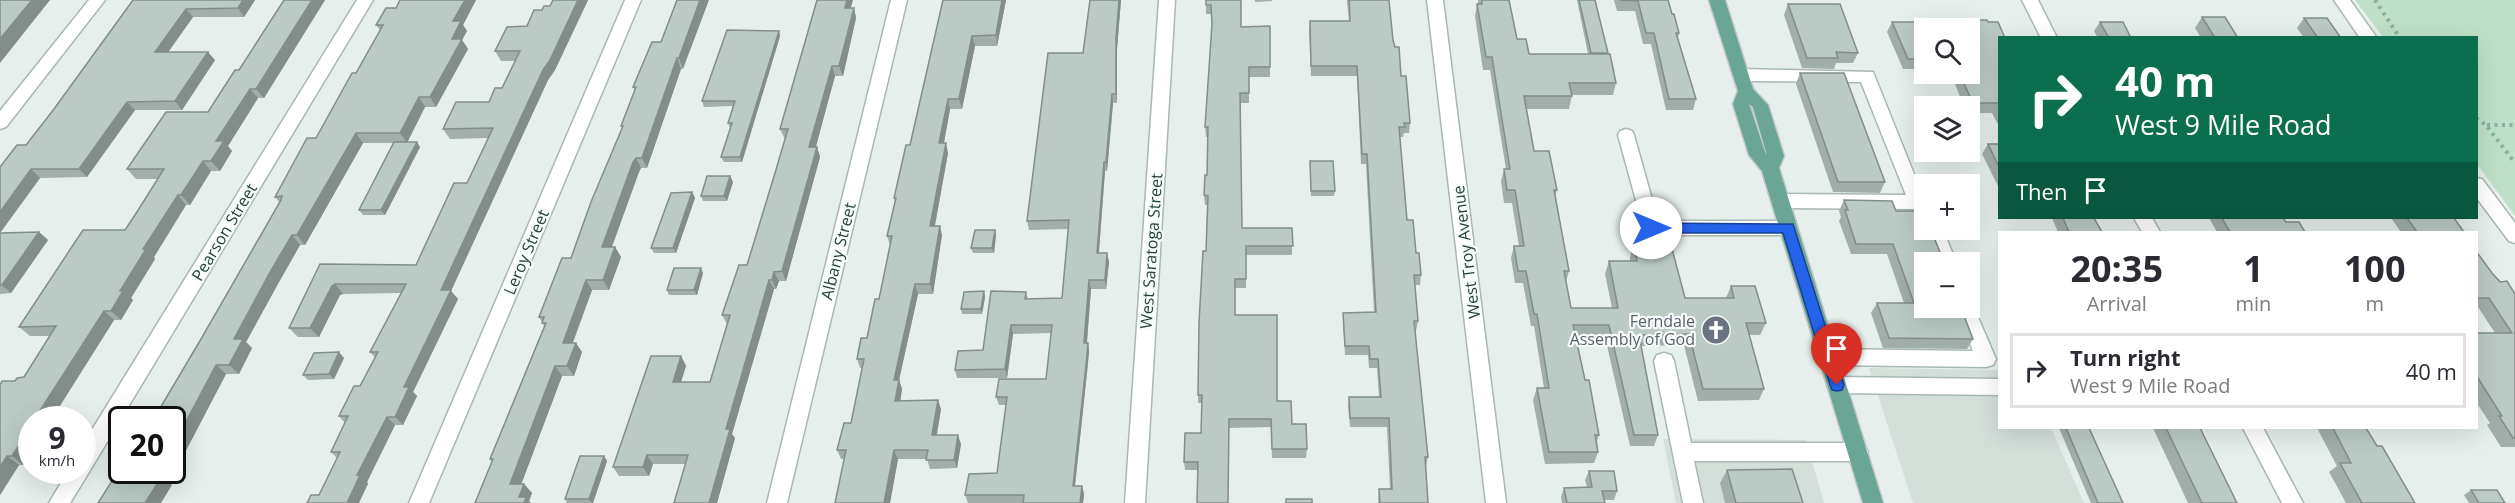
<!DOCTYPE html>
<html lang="en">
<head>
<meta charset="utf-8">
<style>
  :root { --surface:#fff; --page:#f7f7f7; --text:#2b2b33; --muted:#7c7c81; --line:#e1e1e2 }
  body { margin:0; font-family:"Open Sans",sans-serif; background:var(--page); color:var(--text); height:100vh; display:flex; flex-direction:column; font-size:22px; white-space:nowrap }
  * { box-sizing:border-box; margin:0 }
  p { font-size:20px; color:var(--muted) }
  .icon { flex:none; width:33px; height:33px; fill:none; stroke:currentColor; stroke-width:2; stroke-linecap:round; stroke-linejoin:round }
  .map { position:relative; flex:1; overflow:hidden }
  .panel { position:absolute; left:1998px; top:231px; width:480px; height:198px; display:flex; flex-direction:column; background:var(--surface); border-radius:0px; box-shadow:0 6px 24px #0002 }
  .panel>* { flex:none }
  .banner { position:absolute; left:1998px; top:36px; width:480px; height:183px; border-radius:0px; box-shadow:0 6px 24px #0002; background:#0b6e4f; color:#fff; overflow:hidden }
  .fabs { position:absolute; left:1914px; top:18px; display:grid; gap:12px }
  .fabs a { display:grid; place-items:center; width:66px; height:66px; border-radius:0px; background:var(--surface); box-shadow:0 6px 24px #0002; font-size:30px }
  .speed { position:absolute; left:18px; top:406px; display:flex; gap:12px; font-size:30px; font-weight:700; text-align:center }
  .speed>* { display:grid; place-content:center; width:78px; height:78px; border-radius:50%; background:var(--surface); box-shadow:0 6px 24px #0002; line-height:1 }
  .speed small { font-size:15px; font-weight:400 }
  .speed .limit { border:3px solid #111; border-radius:9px; background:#fff; color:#111 }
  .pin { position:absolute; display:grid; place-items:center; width:51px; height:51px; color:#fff; margin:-62px -26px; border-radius:50% 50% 50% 0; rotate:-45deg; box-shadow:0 0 6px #0007 }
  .pin .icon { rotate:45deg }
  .me { position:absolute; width:66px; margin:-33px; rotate:90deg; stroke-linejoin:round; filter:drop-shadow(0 0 4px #0008) }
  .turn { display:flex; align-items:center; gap:21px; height:126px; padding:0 18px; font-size:27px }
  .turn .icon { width:78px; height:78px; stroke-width:2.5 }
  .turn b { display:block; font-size:42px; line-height:51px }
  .then { display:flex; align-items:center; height:57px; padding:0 18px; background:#0003; gap:12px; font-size:22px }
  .eta { display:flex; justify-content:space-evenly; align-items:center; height:102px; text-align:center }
  .eta b { font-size:36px; font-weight:700; line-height:42px }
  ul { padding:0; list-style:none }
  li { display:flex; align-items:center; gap:18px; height:75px; margin:0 12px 9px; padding:0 6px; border:3px solid var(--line); border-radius:0px }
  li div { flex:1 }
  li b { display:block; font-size:22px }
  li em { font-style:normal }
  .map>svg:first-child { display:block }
  .built { fill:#d4dfda }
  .green { fill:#bfe0c8 }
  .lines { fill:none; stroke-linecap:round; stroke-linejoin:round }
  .minor-casing { stroke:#a8b8b2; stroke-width:3 }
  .major-casing { stroke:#c2cac8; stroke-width:3 }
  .path { stroke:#86b3a5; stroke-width:4; stroke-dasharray:3 4.5; stroke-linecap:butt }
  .minor { fill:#fff; fill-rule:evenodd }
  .major { fill:#6aa596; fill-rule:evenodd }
  .wall { fill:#a1aea9 }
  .shaded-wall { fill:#838d89 }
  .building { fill:#bbcac4; stroke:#838d89; stroke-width:1.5 }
  .route { fill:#2563eb; stroke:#184099; stroke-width:1.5 }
  .labels { text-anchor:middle; stroke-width:4.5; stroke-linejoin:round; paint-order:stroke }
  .street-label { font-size:16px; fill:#24423a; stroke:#f7fbf9 }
  .worship-label { font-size:16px; fill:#5b616d; stroke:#f7fbf9; text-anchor:end }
</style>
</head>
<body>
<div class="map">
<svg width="2515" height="503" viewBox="0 0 2515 503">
  <rect width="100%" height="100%" fill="#e6efeb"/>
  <g class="built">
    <polygon points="1869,368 1999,370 2000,428 2051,428 2084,503 1913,503"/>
    <polygon points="1663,439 1806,440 1824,503 1676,503"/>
  </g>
  <polygon class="green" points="2355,0 2515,0 2515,216 2477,164 2476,38 2383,37"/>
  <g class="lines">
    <g class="minor-casing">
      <g id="minor">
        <polygon points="89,0 105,0 6,127 0,129 0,111"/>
        <polygon points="357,0 373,0 86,477 70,503 49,503 68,471 82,471 82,446"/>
        <polygon points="625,0 641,0 429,503 409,503"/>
        <polygon points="891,0 907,0 787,503 767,503"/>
        <polygon points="1159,0 1175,0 1145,503 1125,503"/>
        <polygon points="1427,0 1443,0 1506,503 1486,503"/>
        <polygon points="2022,0 2038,0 2057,38 2041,38"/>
        <polygon points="2334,0 2350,0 2377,38 2360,38"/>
        <polygon points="1741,69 1873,72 1924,199 1923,207 1917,209 1780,208 1774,206 1771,201 1774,196 1780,194 1906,195 1861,82 1741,81 1735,79 1733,75 1735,71"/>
        <polygon points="1626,129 1632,131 1634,135 1658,221 1788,221 1794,223 1797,228 1794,233 1788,235 1651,235 1645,233 1618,135 1620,131"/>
        <polygon points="2476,178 2482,179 2515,223 2515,243 2509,241 2476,197"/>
        <polygon points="2134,218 2152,218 2160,232 2142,232"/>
        <polygon points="1925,230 1943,230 1956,262 1938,262"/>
        <polygon points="1970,302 1974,308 1996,359 1993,365 1986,367 1828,365 1821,363 1818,357 1821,351 1828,349 1973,351 1956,308 1970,308"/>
        <polygon points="1664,353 1671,355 1674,361 1691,443 1858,443 1865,446 1868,452 1865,458 1858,461 1694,461 1703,503 1683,503 1654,361 1657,355"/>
        <polygon points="1837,377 2000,379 2000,395 1837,393 1830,391 1827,385 1830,379"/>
        <polygon points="2243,428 2263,428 2303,503 2282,503"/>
      </g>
    </g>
    <g class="major-casing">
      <path id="major" d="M1709 0H1725L1753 89 1768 105 1784 156 1779 168 1883 503H1863L1762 171 1749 155 1733 104 1738 91ZM1749 104 1753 107 1767 155 1765 152Z"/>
    </g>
    <g class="path">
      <polyline points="2375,0 2400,38"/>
      <polyline points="2476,118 2486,125 2515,163"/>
      <polyline points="2487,125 2515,125"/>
    </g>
    <use href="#minor" class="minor"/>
    <use href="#major" class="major"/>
  </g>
  <g class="wall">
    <polygon points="133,0 255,0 244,17 193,17 168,52 215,60 182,110 135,110 87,177 40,178 0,233 26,145 54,109"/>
    <polygon points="284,0 325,0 264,98 258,98 228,146 232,151 220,171 211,171 190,205 186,205 154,257 155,259 131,298 133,300 121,320 114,320 51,420 32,420 23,465 19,465 0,495 0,385 15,381 24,377 50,336 30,336 19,327 125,230 158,179 136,179 127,169 208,112 239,70"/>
    <polygon points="400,0 476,0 463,25 467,31 462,40 468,49 436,107 425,107 407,142 420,147 385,215 363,215 359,210 394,143 363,143 305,245 300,245 279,282 246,342 252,348 239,374 226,374 169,483 172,485 122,471 201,339 279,202 275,197 316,138 356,73 380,30 376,25 396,8"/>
    <polygon points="553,0 588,0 555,70 548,80 451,291 458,299 413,392 417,396 403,425 395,425 367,482 368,484 319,495 337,458 331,452 345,423 339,416 360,386 375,357 370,352 401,293 343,294 340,295 319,337 298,337 289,328 320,264 416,265 467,183 488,138 450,139 443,129 489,102 502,88 515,61 501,61 495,51 527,26 542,10 550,6"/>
    <polygon points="677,0 683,69 681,69 647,168 641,168 639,172 612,247 615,247 621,257 609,290 592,290 573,343 582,352 574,376 562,376 521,484 524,484 532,493 529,501 531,503 475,503 492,462 490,459 544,326 539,317 571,258 622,128 621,126 635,91 633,87 661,42"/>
    <polygon points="943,0 1006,0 997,46 975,46 962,109 950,109 944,143 948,153 935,226 942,235 933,294 918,294 899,380 902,389 900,401 941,409 937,435 961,444 957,468 930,469 927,459 898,459 890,503 835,503 844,459 841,459 837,450 851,423 863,368 860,368 857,359 867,338 879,299 890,245 887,236 895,202 894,198 910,145"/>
    <polygon points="1090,0 1121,0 1117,49 1117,103 1113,103 1107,171 1105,171 1099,253 1107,253 1109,262 1106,289 1091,289 1087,343 1088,343 1089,352 1075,486 1082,486 1084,494 1083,503 968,503 965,495 997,473 1006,405 999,405 996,397 1046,379 1051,333 1013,334 1007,378 957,378 955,370 983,350 1026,292 1028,299 1062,298 1068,229 1029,230 1027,221 1083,53"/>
    <polygon points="1206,0 1241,27 1270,26 1270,77 1249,77 1249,103 1240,103 1242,228 1292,228 1292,255 1246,255 1246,288 1235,288 1235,315 1277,401 1292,424 1307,449 1306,458 1272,458 1271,427 1229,428 1198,470 1185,470 1184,462 1201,433 1202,403 1198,403 1198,395 1206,251 1207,205 1205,205 1204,195 1207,175 1208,137 1206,137 1205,127 1212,26 1211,14 1206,14"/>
    <polygon points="1255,0 1272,0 1272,1 1255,2"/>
    <polygon points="1347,0 1389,0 1393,40 1401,76 1410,123 1409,133 1404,133 1403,137 1400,137 1407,220 1421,275 1420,285 1414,285 1418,321 1416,331 1415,331 1428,457 1426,466 1428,503 1378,503 1379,489 1390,489 1387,427 1350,427 1348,406 1349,397 1379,397 1377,368 1369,368 1368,355 1345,355 1343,322 1343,313 1374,312 1366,164 1361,164 1357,76 1311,76 1309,32 1310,21 1349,21"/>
    <polygon points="1478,0 1509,0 1517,39 1529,54 1588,54 1577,0 1595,0 1608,54 1616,83 1613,95 1572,95 1569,109 1526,109 1534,151 1557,190 1555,197 1569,271 1566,282 1571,308 1612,308 1605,274 1609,261 1630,261 1630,257 1634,245 1685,298 1726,298 1731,286 1766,323 1760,335 1749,335 1764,389 1759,400 1698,401 1684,345 1641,346 1658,435 1654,446 1630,446 1605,337 1576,337 1585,380 1599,435 1597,441 1598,452 1594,463 1545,464 1533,400 1537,388 1544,388 1534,326 1531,326 1523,283 1515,283 1511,258 1514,246 1519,246 1512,203 1504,203 1501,181 1504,169 1506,169 1490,70 1483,70 1475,16 1477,4 1478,4"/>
    <polygon points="1614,0 1668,0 1672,14 1679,33 1678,38 1696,99 1693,110 1666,110 1651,44 1643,44 1635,11 1617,11"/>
    <polygon points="1788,4 1858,53 1853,63 1836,63 1834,69 1802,68 1784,15"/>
    <polygon points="851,8 854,8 856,18 843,76 835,76 827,104 816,147 817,147 820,157 815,175 786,281 779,281 776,289 774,289 732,434 735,438 717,503 674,503 686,464 653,464 649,476 619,476 613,467 681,356 686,366 681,382 710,382 727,324 722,315 747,265 785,139 780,129"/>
    <polygon points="2202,17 2238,38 2201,38 2195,28"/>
    <polygon points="2304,18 2341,38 2304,38 2297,28"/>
    <polygon points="1933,20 1988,22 2000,38 2000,128 1992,113 1970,113 1970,106 1964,106 1955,84 1948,84 1946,81 1932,81 1929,74 1970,74 1924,28 1924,69 1903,69 1887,32 1892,22 1932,22"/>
    <polygon points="2100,22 2131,38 2098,38 2094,31"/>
    <polygon points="779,31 780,36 742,162 724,162 721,157 730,128 728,123 733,106 704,107 702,101"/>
    <polygon points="1800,73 1885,182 1880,193 1833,192 1796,84"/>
    <polygon points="1988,144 2000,144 2000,190 1982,154"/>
    <polygon points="1310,167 1335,191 1334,196 1311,196"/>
    <polygon points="730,176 733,182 727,201 703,201 701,196"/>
    <polygon points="692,192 695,198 676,253 654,253 651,248"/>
    <polygon points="1844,200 1896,211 1973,339 1967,349 1883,348 1871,313 1877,303 1904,303 1887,254 1851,254 1839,221 1841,217 1839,211"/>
    <polygon points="2052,218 2094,218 2102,232 2058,232"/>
    <polygon points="2209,218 2283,218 2286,222 2305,232 2217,232"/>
    <polygon points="2391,218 2454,218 2464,232 2401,232"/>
    <polygon points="995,230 996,235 994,253 973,253 971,248"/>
    <polygon points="39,232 48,240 11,293 0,294 0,233"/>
    <polygon points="2476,251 2492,273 2515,294 2515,447 2501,447 2487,425 2490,423 2476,402 2476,333 2495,333 2478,307 2476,307"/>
    <polygon points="703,273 697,295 669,295 667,290"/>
    <polygon points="984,291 985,297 982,314 962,314 961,309"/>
    <polygon points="344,358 334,379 308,380 303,375"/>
    <polygon points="2059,428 2089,428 2123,503 2091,503"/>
    <polygon points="2153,428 2200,428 2237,503 2188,503"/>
    <polygon points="2317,428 2366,428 2377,446 2415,503 2346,503 2329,472 2337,466"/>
    <polygon points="604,456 607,461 593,503 567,503 565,499"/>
    <polygon points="1727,470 1803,503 1725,503 1720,483"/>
    <polygon points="1589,471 1617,491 1614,500 1604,500 1605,503 1562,503 1561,497 1564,488 1587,487 1585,480"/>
    <polygon points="2471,490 2505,503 2469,503 2464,495"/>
  </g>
  <g class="shaded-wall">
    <polygon points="32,0 50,0 0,63 0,39"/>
    <polygon points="243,0 255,0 244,17 238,8"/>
    <polygon points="312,0 325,0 264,98 256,89"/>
    <polygon points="465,0 476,0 463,25 467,31 462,40 468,49 436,107 430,97 453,21"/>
    <polygon points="578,0 588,0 555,70 548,80 451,291 458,299 413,392 417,396 403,425 395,417 404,387 441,290 543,70"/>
    <polygon points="700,0 709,0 683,69 679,58"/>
    <polygon points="847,0 853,0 848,18 845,8"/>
    <polygon points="1002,0 1006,0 997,46 996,35"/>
    <polygon points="1119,0 1121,0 1117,49 1117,103 1116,94 1116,39"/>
    <polygon points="854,8 856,18 843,76 839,66"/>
    <polygon points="186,9 193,17 162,61 155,52"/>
    <polygon points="779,31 780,36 742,162 740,157"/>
    <polygon points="972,36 975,46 962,109 959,99"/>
    <polygon points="208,52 215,60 182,110 175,101"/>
    <polygon points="677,58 681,69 647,168 642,158"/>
    <polygon points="832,66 835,76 813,157 809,147"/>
    <polygon points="250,89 258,98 228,146 232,151 220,171 211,161 216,141"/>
    <polygon points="1112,94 1113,103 1107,171 1106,162"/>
    <polygon points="419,97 425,107 407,143 400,133"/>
    <polygon points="948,99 950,109 942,153 939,143"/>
    <polygon points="127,102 135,110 87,177 79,169"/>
    <polygon points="356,133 363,143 305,245 297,235"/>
    <polygon points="417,142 420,147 385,215 381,210"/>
    <polygon points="946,143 948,153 933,235 930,226"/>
    <polygon points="817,147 820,157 786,281 782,271"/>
    <polygon points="636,158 641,168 639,172 608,257 602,247 633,162"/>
    <polygon points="203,161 211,171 190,205 181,195"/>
    <polygon points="1104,162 1105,171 1098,262 1097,253"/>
    <polygon points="31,169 40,178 0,233 0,212"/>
    <polygon points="730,176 733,182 727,201 724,196"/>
    <polygon points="692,192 695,198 676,253 673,248"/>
    <polygon points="178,195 186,205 154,257 155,259 131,298 133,300 121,320 111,311 120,291 143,249"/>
    <polygon points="940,226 942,235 933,294 930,284"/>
    <polygon points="995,230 996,235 994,253 992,248"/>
    <polygon points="39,232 48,240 11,293 2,285"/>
    <polygon points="292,235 300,245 279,282 246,342 252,348 239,374 229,365 234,339 270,272"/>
    <polygon points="615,247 621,257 609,290 603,280"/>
    <polygon points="1107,253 1109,262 1106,289 1105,280"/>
    <polygon points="701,268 703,273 697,295 694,290"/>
    <polygon points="774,272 779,281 776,289 772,280"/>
    <polygon points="586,280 592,290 569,352 563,343"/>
    <polygon points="769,280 774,289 732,434 735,438 717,503 709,503 726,429"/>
    <polygon points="1089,280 1091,289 1086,352 1084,343"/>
    <polygon points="335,284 343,294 340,295 319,337 310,328 332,286"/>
    <polygon points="915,284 918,294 899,380 902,389 899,410 895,401 894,380"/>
    <polygon points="984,291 985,297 982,314 981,309"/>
    <polygon points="104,311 114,320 51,420 34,420"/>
    <polygon points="1011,325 1013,334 1007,378 1005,369"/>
    <polygon points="576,343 582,352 574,376 567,366"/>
    <polygon points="1088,343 1089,352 1087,373 1074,494 1073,486"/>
    <polygon points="339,352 344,358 334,379 329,374"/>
    <polygon points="681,356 686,366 678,391 673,382"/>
    <polygon points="216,365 226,374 169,483 172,485 161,503 145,503 160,471 172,471 172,448"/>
    <polygon points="555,366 562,376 518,493 510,484"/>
    <polygon points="938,400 941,409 935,444 932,435"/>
    <polygon points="387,417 395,425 367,482 368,484 359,503 347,503 357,475"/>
    <polygon points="32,425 32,451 23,465 12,456"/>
    <polygon points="958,435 961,444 957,468 954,460"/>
    <polygon points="894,450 898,459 890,503 884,503"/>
    <polygon points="647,455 653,464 649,476 643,467"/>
    <polygon points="7,456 19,465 0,495 0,467"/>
    <polygon points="604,456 607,461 593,503 592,503 589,499"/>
    <polygon points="524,484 532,493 529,501 531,503 524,503 519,497"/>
    <polygon points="1082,486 1084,494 1083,503 1080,503"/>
  </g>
  <g class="building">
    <polygon points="0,0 32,0 0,39"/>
    <polygon points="133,0 243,0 238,8 186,9 155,52 208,52 175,101 127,102 79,169 31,169 0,212 0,167 17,145 26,145 54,109"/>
    <polygon points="284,0 312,0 256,89 250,89 216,141 224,141 211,161 203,161 181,195 178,195 143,249 146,249 120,291 123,291 111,311 104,311 34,420 32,420 32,425 12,456 7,456 0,467 0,385 2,381 15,381 17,378 24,377 56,326 19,327 83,230 125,230 135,215 164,169 127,169 166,112 208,112 235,70 239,70"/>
    <polygon points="400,0 465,0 453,21 461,21 452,39 462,39 430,97 419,97 400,133 356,133 297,235 292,235 270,272 234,339 243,339 229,365 216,365 172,448 172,420 153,420 201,339 281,200 282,196 275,197 307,138 316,138 352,73 356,73 383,25 376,25 386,8 396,8"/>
    <polygon points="553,0 578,0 550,60 543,70 441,290 451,290 404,387 409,387 395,417 387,417 357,475 360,475 347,503 307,503 311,495 319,495 340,452 331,452 348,416 339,416 354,386 360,386 378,352 370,352 406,284 335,284 332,286 310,328 289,328 320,264 416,265 454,183 467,183 493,128 443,129 456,102 489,102 495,88 502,88 520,51 495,51 507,27 527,26 534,10 542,10 544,6 550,6"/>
    <polygon points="677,0 700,0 679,58 677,58 642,158 636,158 633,162 602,247 615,247 603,280 586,280 563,343 576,343 567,366 555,366 510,484 524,484 519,497 526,497 524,503 475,503 493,459 490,459 546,323 542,323 544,317 539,317 562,258 571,258 591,202 623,126 621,126 636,87 633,87 652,42 661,42"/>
    <polygon points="817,0 847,0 845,8 854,8 839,66 832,66 809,147 817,147 812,165 782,271 774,272 772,280 769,280 726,429 730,429 709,503 674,503 688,455 647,455 643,467 613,467 651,356 681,356 673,382 710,382 730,315 722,315 739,265 747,265 775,173 788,129 780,129"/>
    <polygon points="943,0 1002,0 996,35 972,36 959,99 948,99 939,143 946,143 930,226 940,226 930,284 915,284 894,380 899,380 895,401 938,400 932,435 958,435 954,460 926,460 928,450 894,450 884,503 835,503 846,450 837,450 844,423 851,423 864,359 857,359 861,338 867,338 875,299 879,299 892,236 887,236 896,198 894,198 906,145 910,145"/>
    <polygon points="1090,0 1119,0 1116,39 1116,94 1112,94 1106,162 1104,162 1097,253 1107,253 1105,280 1089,280 1084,343 1088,343 1086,365 1073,486 1082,486 1080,503 1023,503 1024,495 965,495 969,474 997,473 1007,397 996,397 999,379 1046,379 1052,325 1011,325 1005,369 955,370 958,351 983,350 991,291 1026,292 1025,299 1062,298 1069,220 1027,221 1048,53 1083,53"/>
    <polygon points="1206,0 1241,0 1241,27 1270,26 1270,67 1249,67 1249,93 1240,93 1242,228 1292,228 1293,246 1246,246 1246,279 1235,279 1235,315 1277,315 1277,401 1291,401 1292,424 1306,424 1307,449 1272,449 1271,419 1229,419 1228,503 1197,503 1198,462 1184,462 1185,433 1201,433 1202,395 1198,395 1199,323 1203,251 1206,251 1208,196 1204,195 1205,175 1207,175 1208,127 1205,127 1212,24 1211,5 1206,5"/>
    <polygon points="1349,0 1389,0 1393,40 1395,47 1399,47 1401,76 1406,76 1410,123 1404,123 1405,127 1399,127 1407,220 1413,220 1416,253 1419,253 1421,275 1414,275 1418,321 1414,321 1428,457 1425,457 1428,503 1380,503 1379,489 1392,489 1389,418 1350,418 1349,397 1381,397 1378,359 1370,359 1369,346 1345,346 1343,313 1376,312 1367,154 1362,154 1357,66 1311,66 1310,21 1350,21"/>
    <polygon points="1482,0 1509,0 1517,39 1526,39 1529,54 1610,54 1616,83 1569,83 1572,96 1524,96 1534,151 1549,151 1557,190 1554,190 1569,271 1564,271 1571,308 1618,308 1609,261 1637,261 1634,245 1671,245 1685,298 1734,298 1731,286 1755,286 1766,323 1746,323 1764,389 1703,389 1689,334 1639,335 1658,435 1634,435 1609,325 1573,325 1585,380 1589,380 1599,435 1595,435 1598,452 1549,452 1537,388 1549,388 1537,314 1534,314 1526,271 1518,271 1514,246 1524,246 1515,190 1507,190 1504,169 1510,169 1492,57 1486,57 1477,4 1482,4"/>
    <polygon points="1579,0 1595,0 1608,53 1591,53"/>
    <polygon points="1620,0 1668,0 1672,14 1674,14 1679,33 1676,33 1696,99 1669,99 1654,33 1646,33 1638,1"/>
    <polygon points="1788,4 1840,4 1858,53 1836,52 1838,58 1807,58"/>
    <polygon points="2202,17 2225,17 2238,38 2215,38"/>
    <polygon points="2304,18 2327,18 2341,38 2318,38"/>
    <polygon points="1933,20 1987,20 1988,22 1998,22 2005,38 2000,38 2000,106 1998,103 1973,103 1960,75 1953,75 1953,74 1970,74 1970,28 1924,28 1924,59 1908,59 1892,22 1934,22"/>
    <polygon points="2100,22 2123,22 2131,38 2109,38"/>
    <polygon points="727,30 779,31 740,157 721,157 732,123 728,123 735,101 702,101"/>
    <polygon points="1800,73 1844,73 1885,182 1838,182"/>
    <polygon points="394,142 417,142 381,210 359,210"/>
    <polygon points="1988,144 2000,144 2000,169"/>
    <polygon points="1310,161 1333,161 1335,191 1311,191"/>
    <polygon points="707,176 730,176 724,196 701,196"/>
    <polygon points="692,192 673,248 651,248 671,193"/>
    <polygon points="1844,200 1892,201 1896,211 1924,211 1924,230 1931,230 1944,262 1924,262 1924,308 1961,308 1973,339 1889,338 1877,303 1914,303 1893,244 1856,244 1845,210 1848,210"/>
    <polygon points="2063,218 2094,218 2102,232 2069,232"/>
    <polygon points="2222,218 2283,218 2286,222 2299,222 2305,232 2230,232"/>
    <polygon points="2407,218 2454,218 2464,232 2417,232"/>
    <polygon points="975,230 995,230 992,248 971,248"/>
    <polygon points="39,232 2,285 0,285 0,233"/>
    <polygon points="2476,251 2492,273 2500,282 2507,281 2515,294 2515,438 2513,438 2499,416 2502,416 2476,375 2476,333 2512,333 2489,298 2476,298"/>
    <polygon points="674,268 701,268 694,290 667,290"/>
    <polygon points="984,291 981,309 961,309 964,292"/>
    <polygon points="339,352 329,374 303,375 314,353"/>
    <polygon points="2066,428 2089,428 2123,503 2098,503"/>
    <polygon points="2166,428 2200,428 2237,503 2202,503"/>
    <polygon points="2333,428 2366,428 2377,446 2382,446 2415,503 2362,503 2340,463 2351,463"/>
    <polygon points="580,456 604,456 589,499 565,499"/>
    <polygon points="122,465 122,471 160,471 157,476 162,476 145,503 98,503"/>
    <polygon points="1792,469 1803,503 1736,503 1727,470"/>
    <polygon points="1589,471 1614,471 1617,491 1602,491 1605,503 1567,503 1564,488 1592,487"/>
    <polygon points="2471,490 2497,490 2505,503 2479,503"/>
    <rect x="1286" y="499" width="26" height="4"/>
  </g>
  <polygon class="route" points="1651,223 1793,224 1844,385 1842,390 1837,391 1832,390 1830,385 1783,233 1651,233 1644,228"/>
  <defs>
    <g id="church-disc" transform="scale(1.5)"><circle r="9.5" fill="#6b7280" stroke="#f7fbf9"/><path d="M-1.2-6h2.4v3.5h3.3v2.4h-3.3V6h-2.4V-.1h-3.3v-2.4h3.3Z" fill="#fff"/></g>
  </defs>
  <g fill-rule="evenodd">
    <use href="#church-disc" x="1716" y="330"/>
  </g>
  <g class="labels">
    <g class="street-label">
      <text transform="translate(224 232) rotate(-59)" y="6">Pearson Street</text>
      <text transform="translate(838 251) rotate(-76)" y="6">Albany Street</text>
      <text transform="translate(1151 251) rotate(-86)" y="6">West Saratoga Street</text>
      <text transform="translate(526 252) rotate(-67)" y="6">Leroy Street</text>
      <text transform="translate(1466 252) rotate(-97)" y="6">West Troy Avenue</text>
    </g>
    <g class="worship-label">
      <text x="1695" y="327">Ferndale<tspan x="1695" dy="18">Assembly of God</tspan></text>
    </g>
  </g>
</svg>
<div class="fabs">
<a><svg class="icon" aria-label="search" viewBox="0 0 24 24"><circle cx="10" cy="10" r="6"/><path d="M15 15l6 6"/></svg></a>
<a><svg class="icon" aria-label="layers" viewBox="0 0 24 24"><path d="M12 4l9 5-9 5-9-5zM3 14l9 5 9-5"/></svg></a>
<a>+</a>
<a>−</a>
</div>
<div class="speed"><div>9<small>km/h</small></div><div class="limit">20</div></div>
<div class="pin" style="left:1837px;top:385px;background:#d93025"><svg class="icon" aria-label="arrive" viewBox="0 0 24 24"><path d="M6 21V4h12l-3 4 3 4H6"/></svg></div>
<svg class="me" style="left:1651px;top:228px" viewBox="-20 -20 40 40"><circle r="19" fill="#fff"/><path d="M0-13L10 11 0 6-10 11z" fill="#2563eb"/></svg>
<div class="banner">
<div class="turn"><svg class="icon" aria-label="right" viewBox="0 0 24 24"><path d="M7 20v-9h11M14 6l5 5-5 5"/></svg><div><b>40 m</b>West 9 Mile Road</div></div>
<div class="then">Then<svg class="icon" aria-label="arrive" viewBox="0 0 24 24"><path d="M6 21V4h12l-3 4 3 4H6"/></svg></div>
</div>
<section class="panel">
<div class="eta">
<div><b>20:35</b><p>Arrival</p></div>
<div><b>1</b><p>min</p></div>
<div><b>100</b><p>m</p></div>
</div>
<ul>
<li><svg class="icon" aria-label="right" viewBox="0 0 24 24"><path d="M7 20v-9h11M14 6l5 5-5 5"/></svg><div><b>Turn right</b><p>West 9 Mile Road</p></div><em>40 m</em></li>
</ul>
</section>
</div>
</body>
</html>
